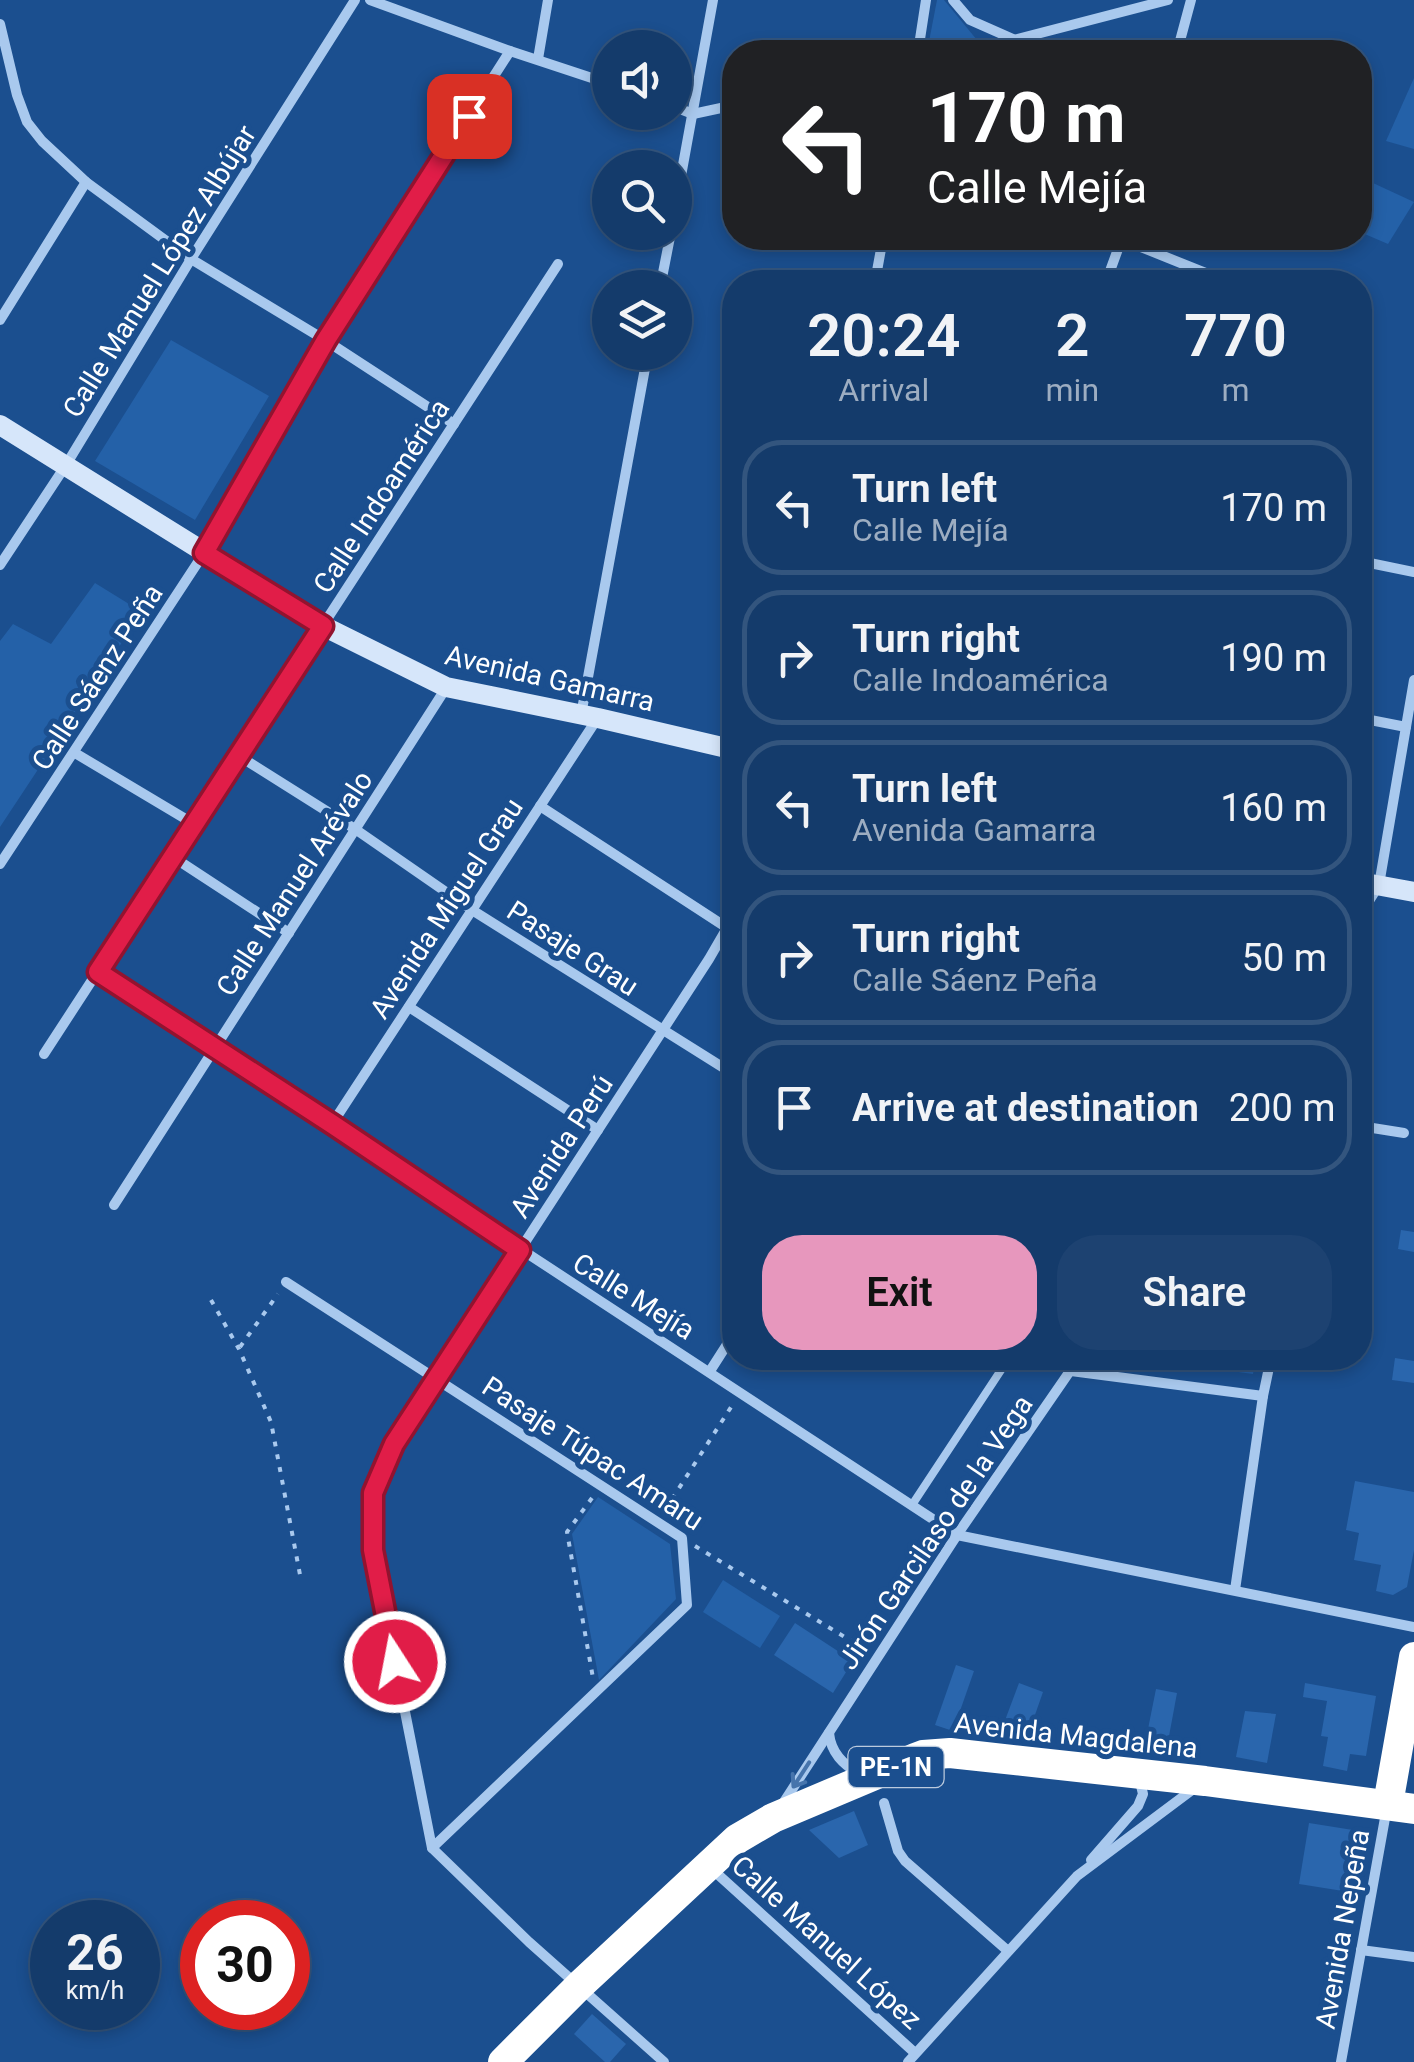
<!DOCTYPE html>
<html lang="en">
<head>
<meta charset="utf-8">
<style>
  :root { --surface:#143b6b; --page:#1d4271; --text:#f1f3f6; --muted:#9dadc1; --line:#33557e; --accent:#e797bd }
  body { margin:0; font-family:Roboto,sans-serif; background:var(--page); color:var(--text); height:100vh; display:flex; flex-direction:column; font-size:38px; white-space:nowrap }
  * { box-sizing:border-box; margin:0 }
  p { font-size:32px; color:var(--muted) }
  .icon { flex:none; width:55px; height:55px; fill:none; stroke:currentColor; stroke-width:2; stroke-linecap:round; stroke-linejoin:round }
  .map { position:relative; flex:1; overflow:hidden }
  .details { position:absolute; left:722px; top:270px; width:650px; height:1100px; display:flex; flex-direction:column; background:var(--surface); border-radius:40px; box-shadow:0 5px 15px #0003,0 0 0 2px var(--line) }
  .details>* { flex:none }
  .guide { position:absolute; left:722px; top:40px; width:650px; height:210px; border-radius:40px; box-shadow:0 5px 15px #0003,0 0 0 2px var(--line); background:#202124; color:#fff; overflow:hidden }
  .controls { position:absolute; left:592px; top:30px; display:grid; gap:20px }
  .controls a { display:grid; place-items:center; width:100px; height:100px; border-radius:50%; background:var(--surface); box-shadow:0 5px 15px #0003,0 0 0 2px var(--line); font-size:50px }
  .speed { position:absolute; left:30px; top:1900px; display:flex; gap:20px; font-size:50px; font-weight:700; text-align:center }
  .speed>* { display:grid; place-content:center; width:130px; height:130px; border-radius:50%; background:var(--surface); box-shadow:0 5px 15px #0003,0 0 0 2px var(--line); line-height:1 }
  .speed small { font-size:25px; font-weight:400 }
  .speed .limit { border:15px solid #d22; background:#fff; color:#111 }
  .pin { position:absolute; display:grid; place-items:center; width:85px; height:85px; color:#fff; margin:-42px; border-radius:20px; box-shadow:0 5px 15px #0006 }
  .me { position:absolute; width:110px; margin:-55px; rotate:349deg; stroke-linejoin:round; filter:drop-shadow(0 0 8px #0008) }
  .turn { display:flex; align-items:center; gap:35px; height:210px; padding:0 40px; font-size:45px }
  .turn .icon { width:130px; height:130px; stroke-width:2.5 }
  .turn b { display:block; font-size:70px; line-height:85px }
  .eta { display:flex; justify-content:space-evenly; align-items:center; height:170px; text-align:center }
  .eta b { font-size:60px; font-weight:600; line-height:70px }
  .primary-button { display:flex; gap:20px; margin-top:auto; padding:20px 40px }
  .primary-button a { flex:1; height:115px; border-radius:40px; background:var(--accent); color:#111; font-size:40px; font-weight:600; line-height:115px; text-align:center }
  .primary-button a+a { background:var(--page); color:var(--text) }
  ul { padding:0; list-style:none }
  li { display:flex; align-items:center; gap:30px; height:135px; margin:0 20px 15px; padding:0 20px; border:5px solid var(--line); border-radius:40px }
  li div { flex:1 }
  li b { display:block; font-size:38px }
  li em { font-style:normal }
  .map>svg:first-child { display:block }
  .green { fill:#2461a8 }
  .building { fill:#2a66ad }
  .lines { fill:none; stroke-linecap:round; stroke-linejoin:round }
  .path { stroke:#a9c9ee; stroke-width:4; stroke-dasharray:5 8; stroke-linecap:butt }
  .lane { stroke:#a9c9ee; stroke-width:8 }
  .street { stroke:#a9c9ee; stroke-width:10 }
  .secondary { stroke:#d6e6fa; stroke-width:20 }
  .highway { stroke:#fff; stroke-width:30 }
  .oneway { stroke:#4674ac }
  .route-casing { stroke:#92132f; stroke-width:25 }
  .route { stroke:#e11d48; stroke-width:18 }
  .labels { text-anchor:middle; stroke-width:10; stroke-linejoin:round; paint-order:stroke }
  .shield { fill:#1b4f8f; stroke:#bbcadd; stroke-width:2.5 }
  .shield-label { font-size:25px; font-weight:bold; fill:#fff }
  .street-label { font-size:28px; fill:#fff; stroke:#1b4f8f }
</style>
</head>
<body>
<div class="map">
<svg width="1414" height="2062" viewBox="0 0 1414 2062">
  <rect width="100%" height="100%" fill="#1b4f8f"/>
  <g class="green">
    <polygon points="937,0 944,0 977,40 927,52"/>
    <polygon points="1414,78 1414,149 1386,141"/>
    <polygon points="1373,183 1414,202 1388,244 1360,232 1360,209"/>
    <polygon points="171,340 269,396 195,520 95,461"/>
    <polygon points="95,583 142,612 0,827 0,641 13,624 51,644"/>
    <polygon points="1134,1358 1256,1358 1253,1374"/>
    <polygon points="598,1497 670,1544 676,1599 599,1680 572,1534"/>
    <polygon points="723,1580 780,1616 760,1648 703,1612"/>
  </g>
  <g class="building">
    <polygon points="1401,1230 1414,1232 1414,1252 1398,1249"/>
    <polygon points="1395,1358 1414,1361 1414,1383 1392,1380"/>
    <polygon points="1355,1481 1414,1492 1414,1550 1407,1587 1393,1595 1376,1591 1381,1565 1354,1560 1359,1533 1346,1530"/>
    <polygon points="795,1623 853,1661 833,1693 774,1655"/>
    <polygon points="956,1665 974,1671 953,1731 935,1725"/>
    <polygon points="1019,1683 1043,1692 1029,1732 1001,1731"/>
    <polygon points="1305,1683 1376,1696 1366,1756 1350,1754 1347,1771 1323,1766 1328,1737 1321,1736 1327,1701 1303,1697"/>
    <polygon points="1156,1689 1177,1693 1167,1747 1145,1744"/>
    <polygon points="1245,1711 1276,1714 1267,1763 1236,1757"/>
    <polygon points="854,1811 868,1845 839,1858 809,1830"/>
    <polygon points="1309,1823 1353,1830 1343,1891 1299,1884"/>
    <polygon points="592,2014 626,2044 610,2062 605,2062 574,2034"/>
  </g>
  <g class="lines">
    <g class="path">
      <polyline points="211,1300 239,1349 271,1422 301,1580"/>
      <polyline points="240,1347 278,1294"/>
      <polyline points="592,1498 567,1532 593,1678"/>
      <polyline points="665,1510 733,1404"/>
      <polyline points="695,1546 866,1650"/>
    </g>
    <polyline class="lane" points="912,1505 1009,1358"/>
    <g class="street">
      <polyline points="370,0 510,51 610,84"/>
      <polyline points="953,0 970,20 1013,39"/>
      <polyline points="0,24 17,95 27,122 42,141 86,182 191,259 325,340 454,424"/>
      <polyline points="918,52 926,0"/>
      <polyline points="967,52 1168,0"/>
      <polyline points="1177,52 1191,0"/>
      <polyline points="538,59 548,0"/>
      <polyline points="675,107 693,114 735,105"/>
      <polyline points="675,209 713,0"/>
      <polyline points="1121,239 1228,282"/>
      <polyline points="875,282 883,238"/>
      <polyline points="1106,282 1122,238"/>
      <polyline points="660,288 671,232"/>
      <polyline points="0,320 86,182"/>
      <polyline points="1360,561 1414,572"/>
      <polyline points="0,565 66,465 191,259 355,0"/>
      <polyline points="581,715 648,352"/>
      <polyline points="1360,718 1406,727"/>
      <polyline points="75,753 194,824"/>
      <polyline points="239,756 355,829 472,910 735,1075"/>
      <polyline points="540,806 735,933"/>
      <polyline points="173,857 289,933"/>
      <polyline points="0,864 204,553 325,340 510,51"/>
      <polyline points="1360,915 1379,885 1414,680"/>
      <polyline points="98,972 957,1535 1414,1627"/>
      <polyline points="409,1007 598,1130"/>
      <polyline points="44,1054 558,264"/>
      <polyline points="332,1124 597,719"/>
      <polyline points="1360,1126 1404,1133"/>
      <polyline points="114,1205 446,688"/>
      <polyline points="286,1282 682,1538 687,1605 432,1848"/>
      <polyline points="710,1371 735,1332"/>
      <polyline points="1071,1371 1263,1396 1271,1358"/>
      <polyline points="1235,1590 1263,1396"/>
      <path d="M829 1733C831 1753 843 1764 859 1774"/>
      <polyline points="884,1803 898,1851 905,1861 1008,1951"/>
      <polyline points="782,1805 957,1535 1079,1358"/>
      <polyline points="1091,1860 1138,1806 1143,1794 1139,1777"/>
      <polyline points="713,1870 915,2053"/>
      <polyline points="1361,1950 1414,1957"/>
      <polyline points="664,2062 529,1942 432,1848 373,1550 373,1493 394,1444 709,959 727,928 735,906"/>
      <polyline points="908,2062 1077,1876 1196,1787"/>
      <polyline points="1341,2062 1387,1807"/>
    </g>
    <g class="secondary">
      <polyline points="0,425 323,626 446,687 598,718 735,750"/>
      <polyline points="1360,882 1414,892"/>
    </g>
    <g class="highway">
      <polyline points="1388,1804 1414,1657"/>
      <polyline points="503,2062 580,1985 737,1839 773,1818 915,1758 923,1755 950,1753 1205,1781 1414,1809"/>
    </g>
  </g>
  <defs><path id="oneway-shaft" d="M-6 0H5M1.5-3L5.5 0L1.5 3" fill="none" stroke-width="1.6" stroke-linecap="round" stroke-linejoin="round" transform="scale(2.5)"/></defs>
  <use class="oneway" href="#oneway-shaft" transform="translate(801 1775) rotate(123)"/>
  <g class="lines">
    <g class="route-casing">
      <polyline id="route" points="395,1662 373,1550 373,1493 394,1444 520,1250 332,1124 98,972 323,626 204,553 326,340 469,116"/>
    </g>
    <use href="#route" class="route"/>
  </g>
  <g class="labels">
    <rect class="shield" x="848.5" y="1747" width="95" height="40" rx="8"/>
    <g class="shield-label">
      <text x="896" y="1776">PE-1N</text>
    </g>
    <g class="street-label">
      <text transform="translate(159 271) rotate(-58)" y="10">Calle Manuel López Albújar</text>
      <text transform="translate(381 496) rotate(-57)" y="10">Calle Indoamérica</text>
      <text transform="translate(97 677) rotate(-57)" y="10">Calle Sáenz Peña</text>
      <text transform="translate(550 678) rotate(13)" y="10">Avenida Gamarra</text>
      <text transform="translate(294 883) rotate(-57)" y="10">Calle Manuel Arévalo</text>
      <text transform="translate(446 908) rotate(-57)" y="10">Avenida Miguel Grau</text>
      <text transform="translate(573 948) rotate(33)" y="10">Pasaje Grau</text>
      <text transform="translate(561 1146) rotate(-57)" y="10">Avenida Perú</text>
      <text transform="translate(634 1296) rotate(32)" y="10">Calle Mejía</text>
      <text transform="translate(593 1453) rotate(33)" y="10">Pasaje Túpac Amaru</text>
      <text transform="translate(935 1532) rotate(-56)" y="10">Jirón Garcilaso de la Vega</text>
      <text transform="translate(1076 1735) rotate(6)" y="10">Avenida Magdalena</text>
      <text transform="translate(1342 1929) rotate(-80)" y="10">Avenida Nepeña</text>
      <text transform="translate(827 1942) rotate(42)" y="10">Calle Manuel López</text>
    </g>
  </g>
</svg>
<div class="controls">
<a><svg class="icon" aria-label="sound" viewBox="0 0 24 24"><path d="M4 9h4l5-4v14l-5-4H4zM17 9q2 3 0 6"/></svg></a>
<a><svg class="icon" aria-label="search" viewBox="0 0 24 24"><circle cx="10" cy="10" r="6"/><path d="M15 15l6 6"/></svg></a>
<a><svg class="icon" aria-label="layers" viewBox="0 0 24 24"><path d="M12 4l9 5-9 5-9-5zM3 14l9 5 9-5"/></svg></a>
</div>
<div class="speed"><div>26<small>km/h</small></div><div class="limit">30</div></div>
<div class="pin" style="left:469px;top:116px;background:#d93025"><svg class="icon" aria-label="arrive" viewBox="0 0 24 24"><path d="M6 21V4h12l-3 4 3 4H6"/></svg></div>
<svg class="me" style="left:395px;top:1662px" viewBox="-20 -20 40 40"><circle r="17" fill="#e11d48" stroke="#fff" stroke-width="3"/><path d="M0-11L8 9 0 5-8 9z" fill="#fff"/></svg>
<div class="guide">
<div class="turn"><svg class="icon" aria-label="left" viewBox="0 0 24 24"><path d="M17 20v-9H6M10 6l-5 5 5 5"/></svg><div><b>170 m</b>Calle Mejía</div></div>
</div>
<section class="details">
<div class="eta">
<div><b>20:24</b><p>Arrival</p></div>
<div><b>2</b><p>min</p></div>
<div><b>770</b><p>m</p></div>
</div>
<ul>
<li><svg class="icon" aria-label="left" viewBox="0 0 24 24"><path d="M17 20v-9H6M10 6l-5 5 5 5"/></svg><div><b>Turn left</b><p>Calle Mejía</p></div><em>170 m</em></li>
<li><svg class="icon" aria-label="right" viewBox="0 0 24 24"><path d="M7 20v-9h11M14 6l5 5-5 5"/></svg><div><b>Turn right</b><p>Calle Indoamérica</p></div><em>190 m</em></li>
<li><svg class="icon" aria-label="left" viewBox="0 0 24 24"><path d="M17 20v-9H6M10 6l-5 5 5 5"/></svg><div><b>Turn left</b><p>Avenida Gamarra</p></div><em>160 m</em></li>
<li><svg class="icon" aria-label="right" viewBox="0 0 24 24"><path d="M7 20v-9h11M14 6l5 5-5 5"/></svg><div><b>Turn right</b><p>Calle Sáenz Peña</p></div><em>50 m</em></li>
<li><svg class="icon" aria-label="arrive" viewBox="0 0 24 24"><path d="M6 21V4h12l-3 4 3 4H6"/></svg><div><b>Arrive at destination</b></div><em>200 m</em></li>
</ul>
<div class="primary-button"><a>Exit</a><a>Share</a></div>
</section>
</div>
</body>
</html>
